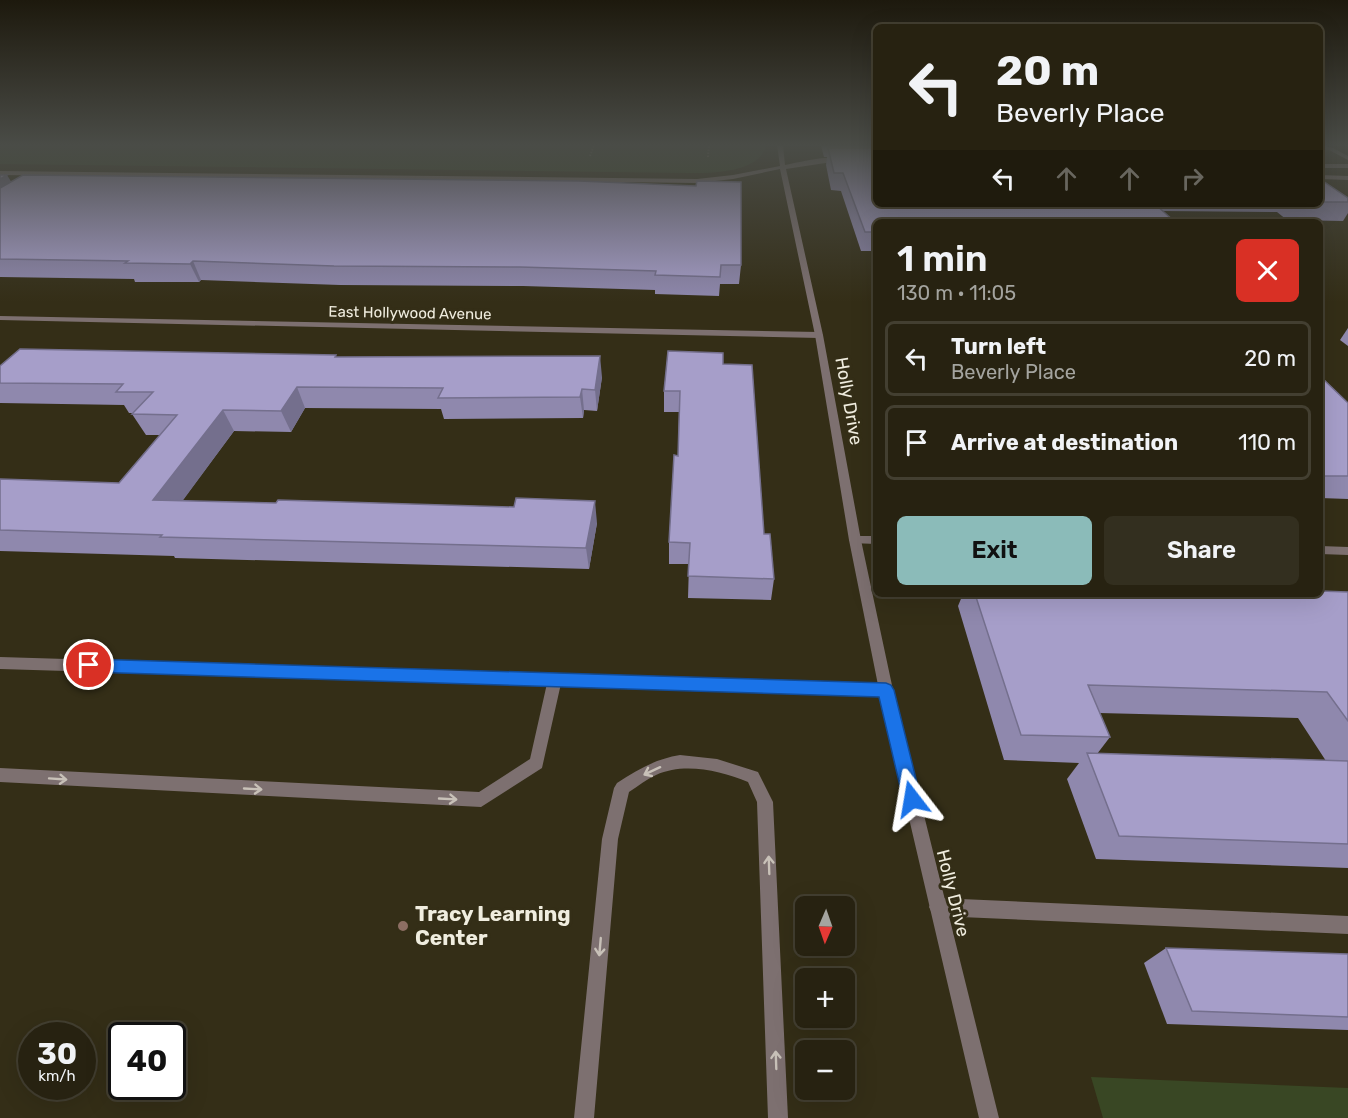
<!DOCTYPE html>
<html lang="en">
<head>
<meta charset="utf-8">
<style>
  :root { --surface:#272211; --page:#332f1f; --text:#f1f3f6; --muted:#a4a49f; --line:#433f31; --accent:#8bbbb9 }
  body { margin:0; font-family:Rubik,sans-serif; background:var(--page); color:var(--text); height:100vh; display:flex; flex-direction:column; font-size:22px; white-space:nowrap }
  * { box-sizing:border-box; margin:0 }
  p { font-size:20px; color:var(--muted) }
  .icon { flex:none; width:33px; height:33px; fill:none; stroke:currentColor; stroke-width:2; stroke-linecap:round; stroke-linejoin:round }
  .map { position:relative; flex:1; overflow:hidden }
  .details { position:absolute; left:873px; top:219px; width:450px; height:378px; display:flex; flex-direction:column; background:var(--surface); border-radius:9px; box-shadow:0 6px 24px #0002,0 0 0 2px var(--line) }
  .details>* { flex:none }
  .banner { position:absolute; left:873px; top:24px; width:450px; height:183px; border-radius:9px; box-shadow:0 6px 24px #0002,0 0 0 2px var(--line); background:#272211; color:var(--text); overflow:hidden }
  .needle { width:39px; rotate:182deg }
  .controls { position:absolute; left:795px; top:896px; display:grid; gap:12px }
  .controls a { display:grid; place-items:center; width:60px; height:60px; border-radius:9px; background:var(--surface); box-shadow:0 6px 24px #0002,0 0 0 2px var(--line); font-size:30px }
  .speed { position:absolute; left:18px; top:1022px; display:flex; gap:12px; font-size:30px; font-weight:700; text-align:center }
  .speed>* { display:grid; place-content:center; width:78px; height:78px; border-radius:50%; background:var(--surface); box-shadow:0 6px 24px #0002,0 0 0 2px var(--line); line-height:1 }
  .speed small { font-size:15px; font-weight:400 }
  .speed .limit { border:3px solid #111; border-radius:9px; background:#fff; color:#111 }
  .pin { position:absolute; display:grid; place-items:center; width:51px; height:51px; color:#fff; margin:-26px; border:3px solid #fff; border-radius:50%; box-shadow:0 2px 6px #0007 }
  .me { position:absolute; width:66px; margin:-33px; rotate:346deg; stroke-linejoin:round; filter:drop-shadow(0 0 4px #0008) }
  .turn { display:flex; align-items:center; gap:21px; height:126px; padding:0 24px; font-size:27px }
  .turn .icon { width:78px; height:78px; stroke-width:2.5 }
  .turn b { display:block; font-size:42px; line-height:51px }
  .lanes { display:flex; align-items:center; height:57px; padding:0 24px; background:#0003; justify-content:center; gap:30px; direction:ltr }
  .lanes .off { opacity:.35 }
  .round { display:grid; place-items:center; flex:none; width:63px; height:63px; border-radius:9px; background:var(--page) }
  .headline { display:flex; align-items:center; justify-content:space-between; height:102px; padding:0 24px }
  h1 { font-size:36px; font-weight:600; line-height:45px }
  .primary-button { display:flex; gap:12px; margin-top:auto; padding:12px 24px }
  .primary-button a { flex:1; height:69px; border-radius:9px; background:var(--accent); color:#111; font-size:24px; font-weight:600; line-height:69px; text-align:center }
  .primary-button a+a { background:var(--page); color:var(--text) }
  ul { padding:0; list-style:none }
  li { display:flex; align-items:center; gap:18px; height:75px; margin:0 12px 9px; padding:0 12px; border:3px solid var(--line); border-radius:9px }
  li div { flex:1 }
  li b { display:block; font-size:22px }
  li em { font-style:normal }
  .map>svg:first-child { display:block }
  .green { fill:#394724 }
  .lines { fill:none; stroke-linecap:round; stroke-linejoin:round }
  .path { stroke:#85806d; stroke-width:2; stroke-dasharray:1.5 1.5; stroke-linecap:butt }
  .service { fill:#7d7070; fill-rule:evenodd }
  .minor { fill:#7d7070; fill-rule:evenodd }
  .tertiary { fill:#7d7070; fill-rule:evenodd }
  .wall { fill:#8f88ad; fill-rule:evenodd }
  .shaded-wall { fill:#746f8d }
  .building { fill:#a69ec9; stroke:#746f8d; stroke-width:1.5 }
  .oneway { stroke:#c8c1b8 }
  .route { fill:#1a73e8; stroke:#114b97; stroke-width:1.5 }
  .education-dot { fill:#8d6e63; stroke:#342e17; stroke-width:2 }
  .labels { text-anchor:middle; stroke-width:6; stroke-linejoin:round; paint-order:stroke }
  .far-street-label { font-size:15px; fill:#f0eddf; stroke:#342e17 }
  .street-label { font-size:18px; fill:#f0eddf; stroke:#342e17 }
  .near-poi-label { font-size:21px; font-weight:bold; fill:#f0eddf; stroke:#342e17; text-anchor:start }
</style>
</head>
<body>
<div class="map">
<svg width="1348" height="1118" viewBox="0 0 1348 1118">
  <rect width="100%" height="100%" fill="#342e17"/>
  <g class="green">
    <path d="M0 145H765L766 146C759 173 711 173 689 173L0 164Z"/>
    <polygon points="1091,1077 1348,1088 1348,1118 1103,1118"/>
  </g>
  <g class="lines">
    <g class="path">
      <polyline points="590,156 594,145"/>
      <polyline points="708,157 709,145"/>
    </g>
    <g class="service">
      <polygon points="1320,145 1333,148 1348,156 1348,160 1329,150 1320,149"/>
      <polygon points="1320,175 1348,176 1348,180 1320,179"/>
      <polygon points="555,673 560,675 562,679 542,768 481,807 0,782 0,768 479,792 530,759 548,679 550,675"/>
      <path d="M680 755 717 759 758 772 773 802 788 1118H768L757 802 748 782C720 771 685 762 656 775 647 779 638 786 629 792L618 839 594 1118H574L602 839 614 788 617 783C637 770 655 759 680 755Z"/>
      <polygon points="938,898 1348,916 1348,934 938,916 932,913 929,907 932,901"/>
    </g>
    <g class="minor">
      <polygon points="0,316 819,332 823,335 819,338 0,320"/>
      <polygon points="855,536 876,536 876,544 851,543 849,540"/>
      <polygon points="1320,546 1348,547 1348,555 1320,554"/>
      <polygon points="0,657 886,684 891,686 893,690 891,694 886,696 0,669"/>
    </g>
    <g class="tertiary">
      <path d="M777 145H783L785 165C802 162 829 154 845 160L786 169 823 335 861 540 893 690 999 1118H979L879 690 849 540 815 335 780 169 733 179 697 183 0 175V171L697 179 733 175 780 166Z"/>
      <rect x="1320" y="164" width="28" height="4"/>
    </g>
  </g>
  <g class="wall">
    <polygon points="813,145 876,145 876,204 1320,204 1320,179 1348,198 1348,213 1343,221 1287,220 1277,212 1163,211 876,222 876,255 875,251 861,251 841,191 831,190 826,165 827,157 824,157 821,146"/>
    <polygon points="0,175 11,182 741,265 739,284 720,284 719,296 655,294 655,290 523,286 340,285 201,280 199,282 135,282 134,279 0,277"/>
    <polygon points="1348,328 1348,346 1340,340"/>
    <polygon points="337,357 602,377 597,411 584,410 583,418 444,419 441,409 305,408 291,432 234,431 182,501 597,523 589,569 175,558 174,556 0,551 0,479 119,483 160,435 146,435 132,414 133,413 129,413 124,405 0,403 0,366"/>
    <polygon points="723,364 764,534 774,579 771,600 688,598 689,564 669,564 669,542 678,456 679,412 664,412 664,391"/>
    <polygon points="1320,376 1348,403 1348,499 1320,498"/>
    <path d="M1348 592V868L1096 859 1067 779 1079 763 1004 760 958 606 963 594ZM1099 713 1298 718 1326 761 1097 754 1110 737Z"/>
    <polygon points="1166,948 1348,954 1348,1030 1167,1024 1144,963"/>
  </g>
  <g class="shaded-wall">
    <polygon points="7,175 17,191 0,201 0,179"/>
    <polygon points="193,261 201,280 199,282 190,264"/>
    <polygon points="600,356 602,377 597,411 595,390"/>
    <polygon points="297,387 305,408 291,432 281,411"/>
    <polygon points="582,389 584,410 583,418 580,397"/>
    <polygon points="223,410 234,431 167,522 153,500"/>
    <polygon points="595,501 597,523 589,569 586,548"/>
  </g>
  <g class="building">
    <polygon points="828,148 876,148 876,204 1155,204 1175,222 876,222 876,232 865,232 843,173 834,173"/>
    <polygon points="0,175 7,175 0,179"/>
    <polygon points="23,175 579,181 696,186 697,181 741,182 741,265 721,265 720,277 655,275 656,271 520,267 334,266 193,261 190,264 125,263 128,261 0,259 0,188"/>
    <polygon points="1320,179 1348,198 1348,202 1320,202"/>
    <polygon points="20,349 336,355 335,357 600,356 595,390 582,389 580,397 438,398 443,388 297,387 281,411 223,410 153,500 276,503 278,500 514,507 516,498 595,501 586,548 160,537 162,535 0,530 0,479 119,483 177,415 132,414 153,392 116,392 123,384 0,383 0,366"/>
    <polygon points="668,351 723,353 723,364 752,365 764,534 770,534 774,579 688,576 690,543 669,542 674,455 678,456 680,391 664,391"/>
    <polygon points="1320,376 1348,403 1348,476 1320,476"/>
    <polygon points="1320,591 1348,592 1348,721 1327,692 1088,685 1110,737 1021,735 975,594 1320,594"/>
    <polygon points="1087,753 1348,761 1348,844 1119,836"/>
    <polygon points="1166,948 1348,954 1348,1017 1192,1011"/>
  </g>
  <defs><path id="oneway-shaft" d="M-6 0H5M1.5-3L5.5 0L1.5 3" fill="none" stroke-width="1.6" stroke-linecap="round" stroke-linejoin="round" transform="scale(1.5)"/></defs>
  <g class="oneway">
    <use href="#oneway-shaft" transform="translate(652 771) rotate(155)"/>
    <use href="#oneway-shaft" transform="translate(58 779) rotate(4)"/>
    <use href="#oneway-shaft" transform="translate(253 789) rotate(3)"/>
    <use href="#oneway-shaft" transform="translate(448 799) rotate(3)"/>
    <use href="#oneway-shaft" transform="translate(769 865) rotate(-92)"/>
    <use href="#oneway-shaft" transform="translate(600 947) rotate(95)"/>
    <use href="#oneway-shaft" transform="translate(776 1060) rotate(-92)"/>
  </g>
  <linearGradient id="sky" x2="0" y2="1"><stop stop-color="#1d190d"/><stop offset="0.48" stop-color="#4a4c47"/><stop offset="1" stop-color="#4a4c47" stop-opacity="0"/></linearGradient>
  <rect width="1348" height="302" fill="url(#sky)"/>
  <polygon class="route" points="89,659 886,683 891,685 894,690 921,799 918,805 912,807 906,805 903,799 879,697 89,672 81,665"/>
  <circle class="education-dot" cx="403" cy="926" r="6"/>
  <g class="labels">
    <g class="far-street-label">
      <text transform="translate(410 313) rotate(1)" y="5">East Hollywood Avenue</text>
    </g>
    <g class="street-label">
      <text transform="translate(849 401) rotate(80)" y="6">Holly Drive</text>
      <text transform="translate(953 893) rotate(76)" y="6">Holly Drive</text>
    </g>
    <g class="near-poi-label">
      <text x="415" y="921">Tracy Learning<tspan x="415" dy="24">Center</tspan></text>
    </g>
  </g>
</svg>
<div class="controls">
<a><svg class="needle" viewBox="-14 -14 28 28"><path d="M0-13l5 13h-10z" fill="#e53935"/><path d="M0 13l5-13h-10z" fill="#a4a49f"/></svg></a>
<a>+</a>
<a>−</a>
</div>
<div class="speed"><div>30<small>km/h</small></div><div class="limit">40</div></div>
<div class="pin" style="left:89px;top:665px;background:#d93025"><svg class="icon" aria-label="arrive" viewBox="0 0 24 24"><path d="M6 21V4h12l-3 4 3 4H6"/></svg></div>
<svg class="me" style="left:912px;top:799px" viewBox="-20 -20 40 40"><path d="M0-17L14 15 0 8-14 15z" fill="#1a73e8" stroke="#fff" stroke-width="4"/></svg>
<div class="banner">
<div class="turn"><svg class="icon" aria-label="left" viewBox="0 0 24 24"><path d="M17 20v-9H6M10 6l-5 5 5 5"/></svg><div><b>20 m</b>Beverly Place</div></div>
<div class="lanes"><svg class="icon" aria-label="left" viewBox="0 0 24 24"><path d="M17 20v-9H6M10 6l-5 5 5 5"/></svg><svg class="icon off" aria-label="ahead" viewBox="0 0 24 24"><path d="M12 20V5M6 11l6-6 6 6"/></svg><svg class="icon off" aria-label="ahead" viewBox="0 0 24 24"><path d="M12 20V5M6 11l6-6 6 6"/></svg><svg class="icon off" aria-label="right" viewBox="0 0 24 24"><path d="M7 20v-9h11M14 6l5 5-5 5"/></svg></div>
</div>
<section class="details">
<div class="headline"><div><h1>1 min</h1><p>130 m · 11:05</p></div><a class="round" style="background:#d93025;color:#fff"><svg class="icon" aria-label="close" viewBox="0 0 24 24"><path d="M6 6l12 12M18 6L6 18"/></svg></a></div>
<ul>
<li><svg class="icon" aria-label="left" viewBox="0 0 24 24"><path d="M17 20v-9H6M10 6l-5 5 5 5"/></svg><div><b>Turn left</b><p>Beverly Place</p></div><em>20 m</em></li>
<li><svg class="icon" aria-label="arrive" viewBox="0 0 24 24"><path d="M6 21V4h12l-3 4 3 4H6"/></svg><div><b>Arrive at destination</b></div><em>110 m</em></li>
</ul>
<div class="primary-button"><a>Exit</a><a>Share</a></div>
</section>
</div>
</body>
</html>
